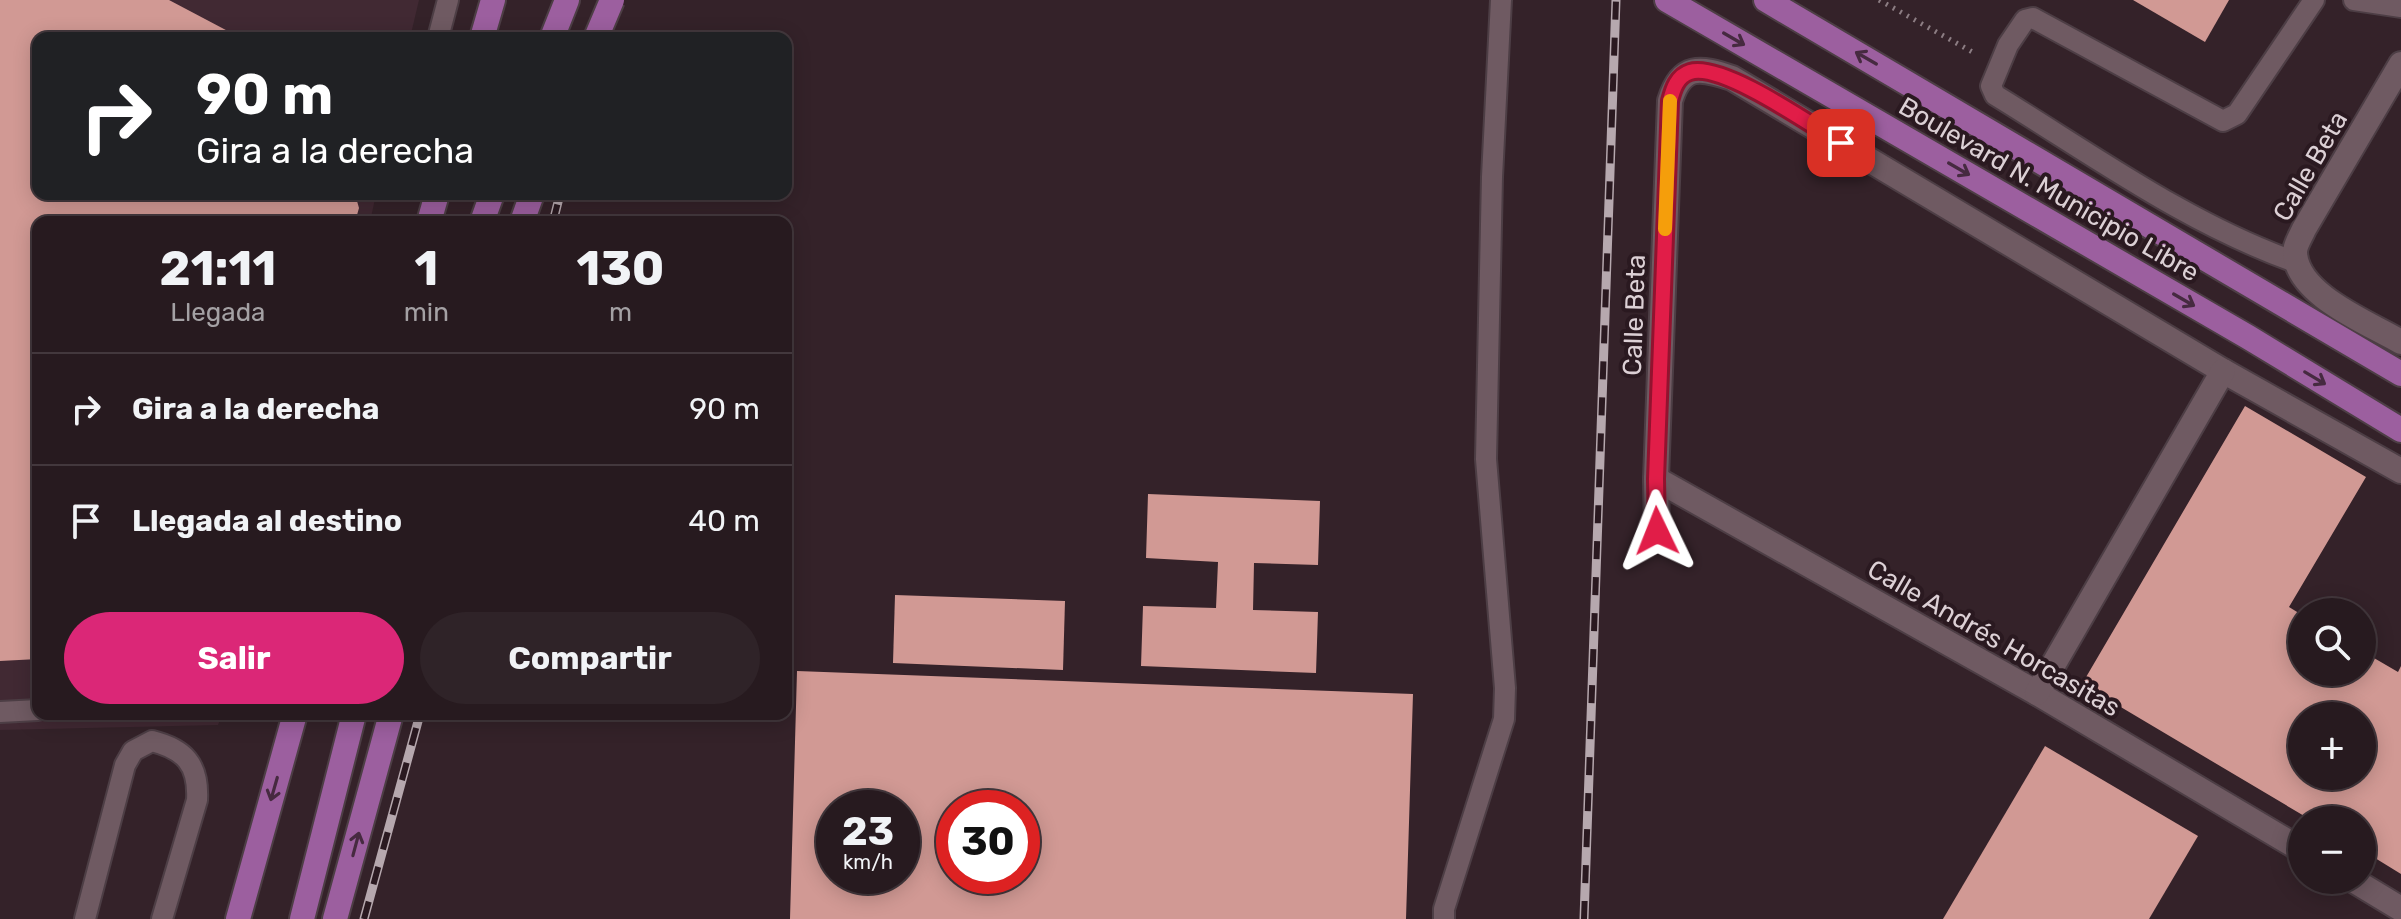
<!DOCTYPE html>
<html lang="es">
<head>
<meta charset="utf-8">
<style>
  :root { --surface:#271a1f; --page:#2f2328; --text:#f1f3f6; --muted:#a4a1a4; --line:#43383d; --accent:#db2777 }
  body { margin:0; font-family:Rubik,sans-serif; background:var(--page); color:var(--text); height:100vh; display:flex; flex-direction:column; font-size:30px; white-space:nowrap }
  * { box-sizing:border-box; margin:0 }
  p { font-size:26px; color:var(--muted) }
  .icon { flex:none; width:44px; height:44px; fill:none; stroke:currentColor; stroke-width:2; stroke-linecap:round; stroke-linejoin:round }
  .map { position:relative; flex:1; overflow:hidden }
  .side { position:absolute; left:32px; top:216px; width:760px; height:504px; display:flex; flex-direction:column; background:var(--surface); border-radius:16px; box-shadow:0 4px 20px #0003,0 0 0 2px var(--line) }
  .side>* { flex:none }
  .banner { position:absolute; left:32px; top:32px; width:760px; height:168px; border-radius:16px; box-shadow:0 4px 20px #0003,0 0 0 2px var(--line); background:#202124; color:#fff; overflow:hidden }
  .buttons { position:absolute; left:2288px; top:598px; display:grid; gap:16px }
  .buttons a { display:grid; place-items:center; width:88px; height:88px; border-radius:50%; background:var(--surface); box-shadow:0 4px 20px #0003,0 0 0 2px var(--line); font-size:40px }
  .speed { position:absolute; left:816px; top:790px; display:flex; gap:16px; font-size:40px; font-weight:700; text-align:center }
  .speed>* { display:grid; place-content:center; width:104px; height:104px; border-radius:50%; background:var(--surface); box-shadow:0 4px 20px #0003,0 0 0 2px var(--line); line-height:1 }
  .speed small { font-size:20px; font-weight:400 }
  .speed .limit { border:12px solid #d22; background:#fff; color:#111 }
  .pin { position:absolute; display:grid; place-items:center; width:68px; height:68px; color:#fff; margin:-34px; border-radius:16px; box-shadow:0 4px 12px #0006 }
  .me { position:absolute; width:88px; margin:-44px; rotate:358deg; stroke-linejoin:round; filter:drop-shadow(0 0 6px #0008) }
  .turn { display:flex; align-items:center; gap:28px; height:168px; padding:0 32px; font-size:36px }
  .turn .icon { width:104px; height:104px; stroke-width:2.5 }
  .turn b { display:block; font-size:56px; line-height:68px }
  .eta { display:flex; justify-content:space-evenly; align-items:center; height:136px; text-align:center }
  .eta b { font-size:48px; font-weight:700; line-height:56px }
  .button { display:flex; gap:16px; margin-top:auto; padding:16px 32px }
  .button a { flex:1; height:92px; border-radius:48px; background:var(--accent); color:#fff; font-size:32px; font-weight:700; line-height:92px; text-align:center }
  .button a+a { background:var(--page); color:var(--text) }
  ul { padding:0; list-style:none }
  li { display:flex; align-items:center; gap:24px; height:112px; padding:0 32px; border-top:2px solid var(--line) }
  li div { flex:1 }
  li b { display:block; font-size:30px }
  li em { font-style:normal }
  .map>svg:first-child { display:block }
  .built { fill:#412933 }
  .building { fill:#d19994; fill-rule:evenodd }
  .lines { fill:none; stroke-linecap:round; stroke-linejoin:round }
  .service-casing { stroke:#4d3e45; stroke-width:24 }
  .minor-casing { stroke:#4d3e45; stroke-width:28 }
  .primary-casing { stroke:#4d3e45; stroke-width:28 }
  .path { stroke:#8c7d83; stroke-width:5; stroke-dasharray:2 6; stroke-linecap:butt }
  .service { stroke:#6f5a62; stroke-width:20 }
  .minor { stroke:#6f5a62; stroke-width:24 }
  .primary { stroke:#9c5f9f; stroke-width:24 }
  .rail-casing { stroke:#b6a8ae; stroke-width:9 }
  .rail { stroke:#2a1920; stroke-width:6; stroke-dasharray:18; stroke-linecap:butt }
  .primary-bridge-casing { stroke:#4d3e45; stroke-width:28; stroke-linecap:butt }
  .primary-bridge { stroke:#9c5f9f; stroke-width:24 }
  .oneway { stroke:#462a40 }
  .route-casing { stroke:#92132f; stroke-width:20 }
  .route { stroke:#e11d48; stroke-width:14 }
  .slow { stroke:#f59e0b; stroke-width:14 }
  .labels { text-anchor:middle; stroke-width:8; stroke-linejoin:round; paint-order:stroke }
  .street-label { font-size:26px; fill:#dcd0d5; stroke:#2a1920 }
</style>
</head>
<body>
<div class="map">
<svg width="2401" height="919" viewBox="0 0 2401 919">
  <rect width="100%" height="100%" fill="#342229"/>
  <polygon class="built" points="0,0 419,0 410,38 38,38 38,194 376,194 370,222 38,222 38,714 222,714 218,725 0,730"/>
  <g class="building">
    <polygon points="0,0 169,0 241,38 38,38 38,194 355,194 359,208 355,222 38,222 38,659 0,661"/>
    <polygon points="2133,0 2229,0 2205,42"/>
    <path d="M2245 406 2366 477 2289 607 2302 615V672H2362V651L2398 672 2401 666V874L2362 850V820H2311L2082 684ZM2302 716H2362V776H2302Z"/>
    <polygon points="1148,494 1320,501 1318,565 1254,563 1253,610 1318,612 1316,673 1141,666 1143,606 1216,608 1218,562 1146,558"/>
    <polygon points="895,595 1065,601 1063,670 893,663"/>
    <path d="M797 671 1413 694 1406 919H790ZM834 808H902V876H834ZM954 808H1022V876H954Z"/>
    <polygon points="2045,746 2198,836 2149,919 1943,919"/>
  </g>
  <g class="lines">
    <g class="service-casing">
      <g id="service">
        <polyline points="2354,0 2401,7"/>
        <polyline points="438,38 448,0"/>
        <path d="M2298 263C2189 225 2093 155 1995 95L1991 86 2008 45 2025 20 2033 18 2223 121 2237 114 2314 0"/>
        <polyline points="0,712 38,710"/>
        <path d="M85 919 125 765 133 751 152 741C184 749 199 764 197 800L162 919"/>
        <polyline points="1444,919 1444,909 1504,719 1505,688 1486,459 1492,177 1501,0"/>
      </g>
    </g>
    <g class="minor-casing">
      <g id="minor">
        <path d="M2401 64 2304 229C2301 236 2295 245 2295 252 2296 295 2369 323 2401 342"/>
        <polyline points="1656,479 2037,693 2302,850"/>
        <path d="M1657 531 1656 479 1670 101C1681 64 1700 67 1732 78L2223 371 2401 471"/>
        <polyline points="2037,693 2223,371"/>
        <polyline points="2353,880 2401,909"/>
      </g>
    </g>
    <g class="primary-casing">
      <g id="primary">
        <polyline points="1667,0 2248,337 2401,430"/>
        <polyline points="1766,0 2401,374"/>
        <polyline points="482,38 493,0"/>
        <polyline points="552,38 567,0"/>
        <polyline points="429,222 437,194"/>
        <polyline points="482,222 492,194"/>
        <polyline points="522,222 532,194"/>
        <polyline points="238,919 295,714"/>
        <polyline points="302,919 354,714"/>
        <polyline points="335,919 391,714"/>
      </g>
    </g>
    <polyline class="path" points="1879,0 1976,54"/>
    <use href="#service" class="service"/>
    <use href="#minor" class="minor"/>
    <use href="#primary" class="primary"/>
    <g class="rail-casing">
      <g id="rail">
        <polyline points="600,38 607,0"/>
        <polyline points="553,222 560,194"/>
        <polyline points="364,919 420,714"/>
        <polyline points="1584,919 1616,0"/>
      </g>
    </g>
    <use href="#rail" class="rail"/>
    <g class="primary-bridge-casing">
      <polyline id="primary-bridge" points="596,38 612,0"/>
    </g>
    <use href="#primary-bridge" class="primary-bridge"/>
  </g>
  <defs><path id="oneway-shaft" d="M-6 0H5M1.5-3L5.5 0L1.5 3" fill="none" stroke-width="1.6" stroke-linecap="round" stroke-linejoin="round" transform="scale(2)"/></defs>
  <g class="oneway">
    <use href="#oneway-shaft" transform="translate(1734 39) rotate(30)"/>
    <use href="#oneway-shaft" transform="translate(1866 58) rotate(-150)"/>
    <use href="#oneway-shaft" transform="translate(1959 169) rotate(30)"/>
    <use href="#oneway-shaft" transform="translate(2184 300) rotate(30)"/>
    <use href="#oneway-shaft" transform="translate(2315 378) rotate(31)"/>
    <use href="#oneway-shaft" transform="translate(274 789) rotate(106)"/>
    <use href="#oneway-shaft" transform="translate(356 844) rotate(-75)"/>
  </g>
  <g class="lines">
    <g class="route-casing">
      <path id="route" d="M1657 531 1656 479 1670 101C1673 89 1677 76 1690 72 1722 62 1811 125 1841 143"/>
    </g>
    <use href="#route" class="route"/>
    <polyline class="slow" points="1665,229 1670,101"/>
  </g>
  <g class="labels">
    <g class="street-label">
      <text transform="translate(2310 166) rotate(-60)" y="9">Calle Beta</text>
      <text transform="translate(2049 189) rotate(30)" y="9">Boulevard N. Municipio Libre</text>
      <text transform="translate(1634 315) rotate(-88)" y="9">Calle Beta</text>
      <text transform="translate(1994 638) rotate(30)" y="9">Calle Andrés Horcasitas</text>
    </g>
  </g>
</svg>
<div class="buttons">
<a><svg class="icon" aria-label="search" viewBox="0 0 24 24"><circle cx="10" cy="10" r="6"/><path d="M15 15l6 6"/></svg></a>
<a>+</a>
<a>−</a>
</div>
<div class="speed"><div>23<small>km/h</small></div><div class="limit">30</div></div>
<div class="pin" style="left:1841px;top:143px;background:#d93025"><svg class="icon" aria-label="arrive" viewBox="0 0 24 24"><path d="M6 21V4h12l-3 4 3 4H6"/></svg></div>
<svg class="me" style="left:1657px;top:531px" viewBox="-20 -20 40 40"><path d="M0-17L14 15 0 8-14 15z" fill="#e11d48" stroke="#fff" stroke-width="4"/></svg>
<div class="banner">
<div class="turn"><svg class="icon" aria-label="right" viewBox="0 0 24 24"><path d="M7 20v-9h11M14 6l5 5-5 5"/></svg><div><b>90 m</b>Gira a la derecha</div></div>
</div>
<section class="side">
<div class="eta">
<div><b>21:11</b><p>Llegada</p></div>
<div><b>1</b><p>min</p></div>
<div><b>130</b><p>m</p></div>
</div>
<ul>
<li><svg class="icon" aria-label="right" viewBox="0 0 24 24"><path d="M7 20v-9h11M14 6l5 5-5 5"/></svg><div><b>Gira a la derecha</b></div><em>90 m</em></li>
<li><svg class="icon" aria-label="arrive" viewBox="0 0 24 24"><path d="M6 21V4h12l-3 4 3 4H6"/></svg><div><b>Llegada al destino</b></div><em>40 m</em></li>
</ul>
<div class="button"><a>Salir</a><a>Compartir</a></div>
</section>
</div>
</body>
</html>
